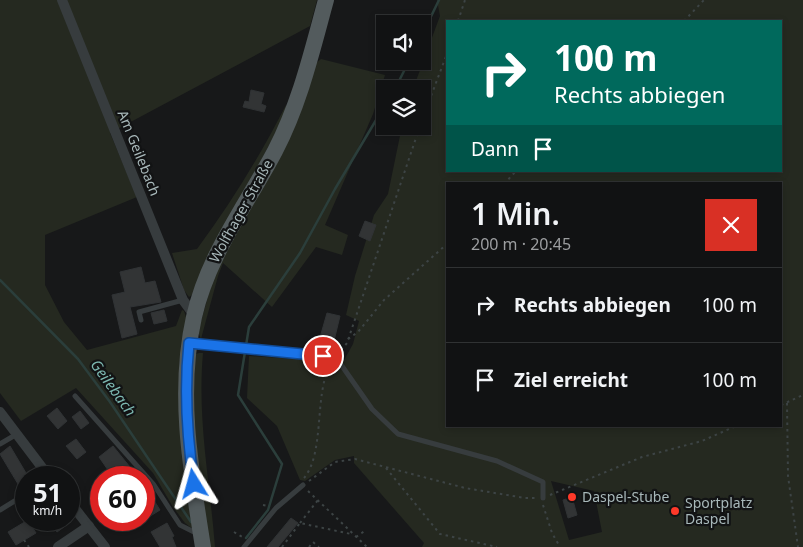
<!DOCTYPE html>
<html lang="de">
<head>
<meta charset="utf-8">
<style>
  :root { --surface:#111213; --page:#1a1b1c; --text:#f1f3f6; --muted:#9c9ea0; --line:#303233 }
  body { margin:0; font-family:"Noto Sans",sans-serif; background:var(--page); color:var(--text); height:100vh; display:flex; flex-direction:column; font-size:19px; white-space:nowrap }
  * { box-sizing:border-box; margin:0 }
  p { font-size:16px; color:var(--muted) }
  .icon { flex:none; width:28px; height:28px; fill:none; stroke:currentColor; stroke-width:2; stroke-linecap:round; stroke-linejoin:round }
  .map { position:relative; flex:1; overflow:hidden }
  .side { position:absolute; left:446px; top:182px; width:336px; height:245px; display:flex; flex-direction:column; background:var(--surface); border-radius:0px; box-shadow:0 2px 8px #0003,0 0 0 1px var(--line) }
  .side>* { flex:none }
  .banner { position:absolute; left:446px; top:20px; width:336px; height:152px; border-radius:0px; box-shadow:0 2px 8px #0003,0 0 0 1px var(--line); background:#00695c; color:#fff; overflow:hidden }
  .controls { position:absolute; left:376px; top:15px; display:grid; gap:10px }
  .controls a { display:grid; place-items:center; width:55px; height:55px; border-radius:0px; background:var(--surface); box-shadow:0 2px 8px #0003,0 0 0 1px var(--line); font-size:25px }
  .speed { position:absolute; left:15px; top:466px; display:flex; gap:10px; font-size:25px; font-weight:700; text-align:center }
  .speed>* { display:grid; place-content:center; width:65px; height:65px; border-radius:50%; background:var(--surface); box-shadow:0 2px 8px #0003,0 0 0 1px var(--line); line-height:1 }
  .speed small { font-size:12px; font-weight:400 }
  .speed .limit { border:8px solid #d22; background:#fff; color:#111 }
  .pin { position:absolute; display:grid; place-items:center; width:42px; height:42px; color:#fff; margin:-21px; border:2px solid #fff; border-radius:50%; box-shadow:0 1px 5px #0007 }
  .me { position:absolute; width:55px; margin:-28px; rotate:352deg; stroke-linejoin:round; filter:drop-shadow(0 0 4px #0008) }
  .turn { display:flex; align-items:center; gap:18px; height:105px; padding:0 25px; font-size:22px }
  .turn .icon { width:65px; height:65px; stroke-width:2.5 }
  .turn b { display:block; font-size:35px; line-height:42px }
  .then { display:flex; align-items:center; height:48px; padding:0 25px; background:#0003; gap:10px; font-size:19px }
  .round { display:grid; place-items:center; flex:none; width:52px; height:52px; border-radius:0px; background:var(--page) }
  .head { display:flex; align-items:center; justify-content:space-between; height:85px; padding:0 25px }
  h1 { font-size:30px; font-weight:600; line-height:38px }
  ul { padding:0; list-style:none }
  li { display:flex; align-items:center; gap:15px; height:75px; padding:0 25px; border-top:1px solid var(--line) }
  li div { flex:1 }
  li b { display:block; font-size:19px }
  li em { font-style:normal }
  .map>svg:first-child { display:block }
  .green { fill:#252920; fill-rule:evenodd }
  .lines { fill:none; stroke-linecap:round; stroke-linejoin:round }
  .stream { stroke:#2b3e3b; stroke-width:2.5 }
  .building { fill:#323435; stroke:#303335 }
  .path { stroke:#3d4445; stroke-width:2; stroke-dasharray:2.5 4; stroke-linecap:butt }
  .lane { stroke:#373c3e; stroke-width:5 }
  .street { stroke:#373c3e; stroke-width:10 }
  .primary { stroke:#535b5d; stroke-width:16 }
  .route-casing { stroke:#114b97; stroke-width:12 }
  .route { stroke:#1a73e8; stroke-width:9 }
  .poi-dot { fill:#ff3929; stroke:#121314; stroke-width:2 }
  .labels { text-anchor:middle; stroke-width:4.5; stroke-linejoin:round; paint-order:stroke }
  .street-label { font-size:14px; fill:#a8b8ba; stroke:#121314 }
  .poi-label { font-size:14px; fill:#a8b8ba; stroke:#121314; text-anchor:start }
  .water-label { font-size:15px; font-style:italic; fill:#7cb7b0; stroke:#121314 }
</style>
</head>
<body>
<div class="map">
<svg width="803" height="547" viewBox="0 0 803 547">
  <rect width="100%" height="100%" fill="#171819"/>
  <g class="green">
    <polygon points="0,0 317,0 310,26 110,133 137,197 45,235 45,285 64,322 87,350 176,326 182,310 184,311 187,320 179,365 194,530 185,523 173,507 153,473 76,388 21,421 0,393"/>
    <path d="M437 0H803V547H422L424 543 354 463V456L335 460 305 481 300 480 277 426 247 398 249 356 343 362 353 344 359 321 346 315 355 276 374 215 388 194 402 126H422V89H413L440 16ZM448 21H781V171H448ZM448 184H781V426H448ZM551 481 594 491 602 532 569 540Z"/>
    <polygon points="321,59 385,75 373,114 325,225 348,235 342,255 316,247 272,307 223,263 218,276 201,339 198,332 214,275 316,63"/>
    <path d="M286 105 287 110 192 295 189 297 184 290 172 253 197 249C231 203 260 156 286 105Z"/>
    <path d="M199 353H203C197 419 210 482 215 547H208C201 483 190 419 196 354Z"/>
  </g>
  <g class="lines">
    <g class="stream">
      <polyline points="422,35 439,0"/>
      <polyline points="395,89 409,61"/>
      <polyline points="0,280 78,359 110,402 191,522"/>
      <polyline points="246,538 268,510 282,464 238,395 249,327 300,253 335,189 385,105"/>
    </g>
  </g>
  <g class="building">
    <polygon points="251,90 264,93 261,104 266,106 264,112 243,107 245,101 249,102"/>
    <polygon points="365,221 376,225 370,241 359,236"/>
    <polygon points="141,267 145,283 155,281 161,302 130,307 137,334 122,338 112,295 125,292 120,272"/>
    <polygon points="164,310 167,321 154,324 151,313"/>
    <polygon points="327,313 340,316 333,345 319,341"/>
    <polygon points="57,408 67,421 58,429 47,416"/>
    <polygon points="80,411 89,423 81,429 72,417"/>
    <polygon points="76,439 86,452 77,459 66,446"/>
    <polygon points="10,446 26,473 26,485 21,489 0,454"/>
    <polygon points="113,446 134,472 127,478 104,478 110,473 99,457"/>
    <polygon points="150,494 160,510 144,520 144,498"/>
    <polygon points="572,497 577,515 568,518 563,500"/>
    <polygon points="291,518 298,523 278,547 267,547"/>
    <polygon points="28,520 36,533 16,545 8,532"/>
    <polygon points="46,520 66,520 62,523 64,527 57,532 54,528 52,529"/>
    <polygon points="167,523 174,536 172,537 176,547 160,547 151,532"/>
  </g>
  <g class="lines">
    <g class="path">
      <polyline points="458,21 465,0"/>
      <polyline points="684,21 704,0"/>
      <polyline points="422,120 448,51"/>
      <polyline points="504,184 516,171"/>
      <polyline points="348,339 358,332 384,300 448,243"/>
      <polyline points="337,355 347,343 420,126"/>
      <polyline points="787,403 788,476 798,547"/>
      <polyline points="781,405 803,395"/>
      <polyline points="386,468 440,534 497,547"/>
      <path d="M304 478C325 453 314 395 330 365"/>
      <polyline points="309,481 335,462 355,459 465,488 525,498 536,498"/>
      <polyline points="308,491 367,547"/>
      <polyline points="550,495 642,457 702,441 736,426"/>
      <polyline points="263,505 269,506"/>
      <polyline points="543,505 552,533 560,547"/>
      <polyline points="300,523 318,500"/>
      <polyline points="234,532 244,538"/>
      <polyline points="356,537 366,530"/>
      <polyline points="24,540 29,547"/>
      <polyline points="282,547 300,523 351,534"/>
      <polyline points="309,547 313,542 319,547"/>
    </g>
    <g class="lane">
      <polyline points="141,320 139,312 183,300"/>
      <polyline points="192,344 323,356 334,360 342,366 372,409 398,434 497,461 543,482 543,498"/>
      <polyline points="323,356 325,349"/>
      <polyline points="75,396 154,485 180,525 196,533"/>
      <polyline points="0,444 17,434"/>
      <polyline points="0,510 26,494"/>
      <polyline points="244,547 276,508 303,485"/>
    </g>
    <g class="street">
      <polyline points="62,0 183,300 194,315"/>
      <polyline points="0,412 50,478"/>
      <polyline points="69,501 105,547"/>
      <polyline points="58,547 89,526"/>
    </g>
    <path class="primary" d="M203 547C191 472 177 392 194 317 208 255 246 206 275 151 300 103 312 51 326 0"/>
  </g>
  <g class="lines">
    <g class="route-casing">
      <path id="route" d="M194 484C187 437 184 390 189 343L323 356"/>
    </g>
    <use href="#route" class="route"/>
  </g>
  <g class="poi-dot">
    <circle cx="572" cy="497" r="5"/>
    <circle cx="675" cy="511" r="5"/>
  </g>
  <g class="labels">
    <g class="street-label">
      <text transform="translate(139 153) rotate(68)" y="5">Am Geilebach</text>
      <text transform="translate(241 211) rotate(-61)" y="5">Wolfhager Straße</text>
    </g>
    <g class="poi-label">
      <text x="582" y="502">Daspel-Stube</text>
      <text x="685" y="508">Sportplatz<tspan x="685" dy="16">Daspel</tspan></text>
    </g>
    <g class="water-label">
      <text transform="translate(113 388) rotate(54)" y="5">Geilebach</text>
    </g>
  </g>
</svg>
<div class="controls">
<a><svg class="icon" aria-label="sound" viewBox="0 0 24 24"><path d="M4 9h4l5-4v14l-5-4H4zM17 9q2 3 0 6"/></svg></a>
<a><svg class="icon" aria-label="layers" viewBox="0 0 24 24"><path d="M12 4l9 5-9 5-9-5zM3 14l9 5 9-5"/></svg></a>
</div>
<div class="speed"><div>51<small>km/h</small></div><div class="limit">60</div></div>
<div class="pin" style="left:323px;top:356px;background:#d93025"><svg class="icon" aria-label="arrive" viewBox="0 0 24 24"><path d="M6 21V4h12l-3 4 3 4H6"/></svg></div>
<svg class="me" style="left:194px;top:484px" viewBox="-20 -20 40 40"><path d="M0-17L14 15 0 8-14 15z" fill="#1a73e8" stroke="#fff" stroke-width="4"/></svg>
<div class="banner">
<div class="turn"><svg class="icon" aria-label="right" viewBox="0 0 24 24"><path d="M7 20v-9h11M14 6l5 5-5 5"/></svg><div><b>100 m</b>Rechts abbiegen</div></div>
<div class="then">Dann<svg class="icon" aria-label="arrive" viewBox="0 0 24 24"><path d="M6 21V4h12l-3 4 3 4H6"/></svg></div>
</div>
<section class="side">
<div class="head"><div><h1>1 Min.</h1><p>200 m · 20:45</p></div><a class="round" style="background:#d93025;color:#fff"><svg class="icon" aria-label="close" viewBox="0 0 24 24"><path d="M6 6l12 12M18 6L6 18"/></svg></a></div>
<ul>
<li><svg class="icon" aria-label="right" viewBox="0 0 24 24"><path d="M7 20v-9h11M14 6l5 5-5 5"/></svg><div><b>Rechts abbiegen</b></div><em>100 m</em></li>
<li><svg class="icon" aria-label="arrive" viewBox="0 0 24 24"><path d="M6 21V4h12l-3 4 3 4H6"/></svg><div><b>Ziel erreicht</b></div><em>100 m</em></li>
</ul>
</section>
</div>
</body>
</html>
